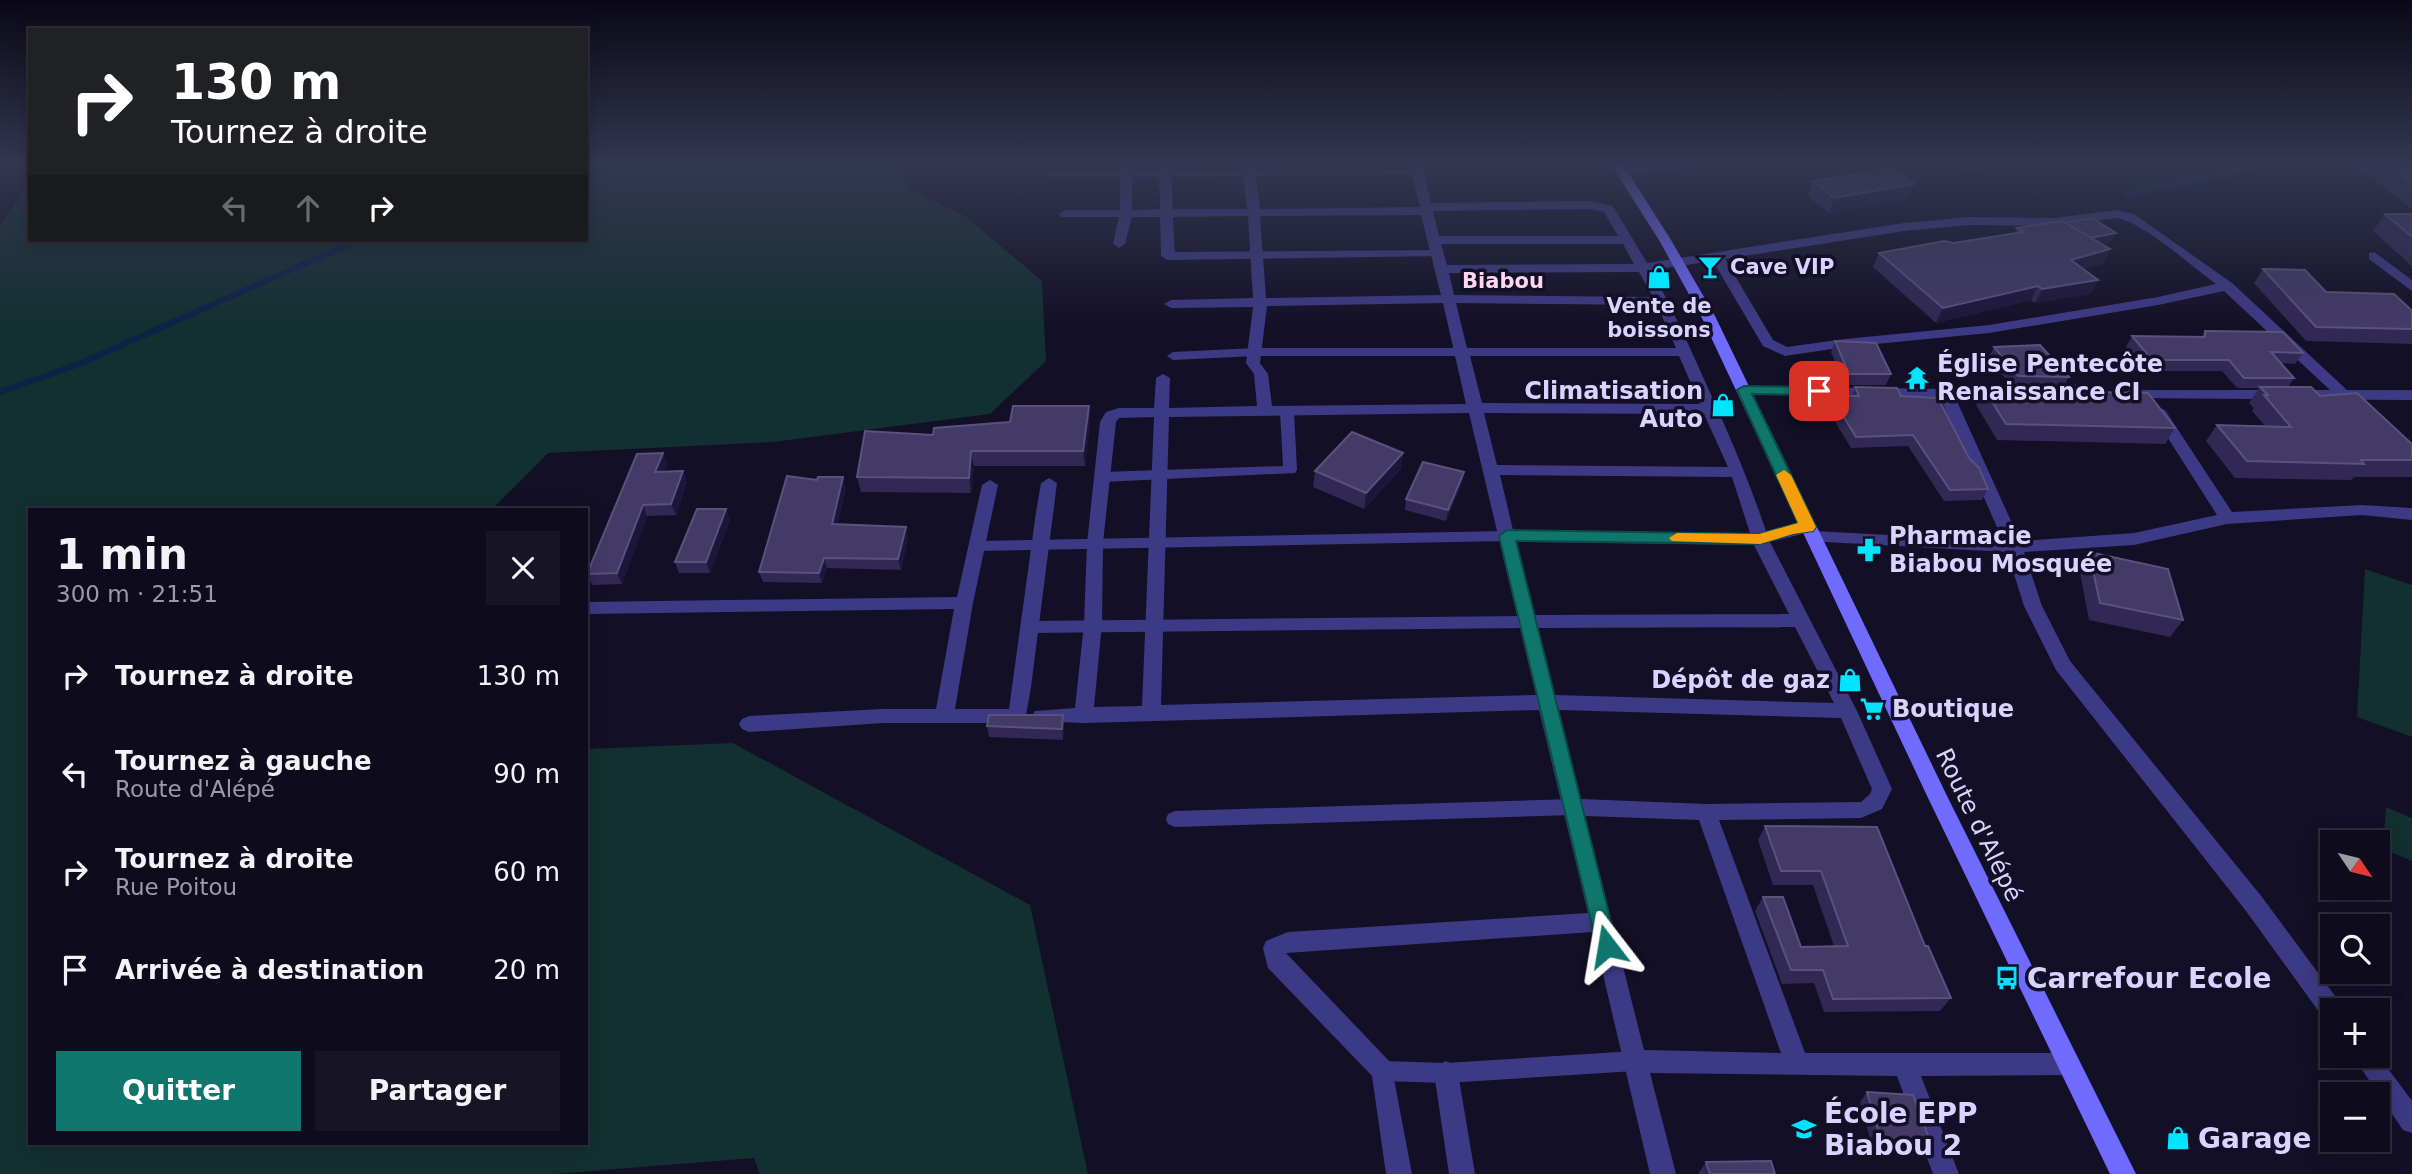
<!DOCTYPE html>
<html lang="fr">
<head>
<meta charset="utf-8">
<style>
  :root { --surface:#0e0b1c; --page:#171425; --text:#f1f3f6; --muted:#9b9ba3; --line:#2e2b3b; --accent:#0f766e }
  body { margin:0; font-family:"DejaVu Sans",sans-serif; background:var(--page); color:var(--text); height:100vh; display:flex; flex-direction:column; font-size:26px; white-space:nowrap }
  * { box-sizing:border-box; margin:0 }
  p { font-size:23px; color:var(--muted) }
  .icon { flex:none; width:38px; height:38px; fill:none; stroke:currentColor; stroke-width:2; stroke-linecap:round; stroke-linejoin:round }
  .map { position:relative; flex:1; overflow:hidden }
  .sheet { position:absolute; left:28px; top:508px; width:560px; height:637px; display:flex; flex-direction:column; background:var(--surface); border-radius:0px; box-shadow:0 4px 18px #0003,0 0 0 2px var(--line) }
  .sheet>* { flex:none }
  .top-card { position:absolute; left:28px; top:28px; width:560px; height:214px; border-radius:0px; box-shadow:0 4px 18px #0003,0 0 0 2px var(--line); background:#202124; color:#fff; overflow:hidden }
  .needle { width:46px; rotate:125deg }
  .buttons { position:absolute; left:2320px; top:830px; display:grid; gap:14px }
  .buttons a { display:grid; place-items:center; width:70px; height:70px; border-radius:0px; background:var(--surface); box-shadow:0 4px 18px #0003,0 0 0 2px var(--line); font-size:35px }
  .pin { position:absolute; display:grid; place-items:center; width:60px; height:60px; color:#fff; margin:-30px; border-radius:14px; box-shadow:0 4px 10px #0006 }
  .me { position:absolute; width:77px; margin:-38px; rotate:346deg; stroke-linejoin:round; filter:drop-shadow(0 0 5px #0008) }
  .turn { display:flex; align-items:center; gap:24px; height:147px; padding:0 28px; font-size:32px }
  .turn .icon { width:91px; height:91px; stroke-width:2.5 }
  .turn b { display:block; font-size:49px; line-height:60px }
  .lanes { display:flex; align-items:center; height:66px; padding:0 28px; background:#0003; justify-content:center; gap:35px; direction:ltr }
  .lanes .off { opacity:.35 }
  .round { display:grid; place-items:center; flex:none; width:74px; height:74px; border-radius:0px; background:var(--page) }
  .head { display:flex; align-items:center; justify-content:space-between; height:119px; padding:0 28px }
  h1 { font-size:42px; font-weight:700; line-height:52px }
  .action { display:flex; gap:14px; margin-top:auto; padding:14px 28px }
  .action a { flex:1; height:80px; border-radius:0px; background:var(--accent); color:#fff; font-size:28px; font-weight:700; line-height:80px; text-align:center }
  .action a+a { background:var(--page); color:var(--text) }
  ul { padding:0; list-style:none }
  li { display:flex; align-items:center; gap:21px; height:98px; padding:0 28px }
  li div { flex:1 }
  li b { display:block; font-size:26px }
  li em { font-style:normal }
  .map>svg:first-child { display:block }
  .green { fill:#12302f }
  .lines { fill:none; stroke-linecap:round; stroke-linejoin:round }
  .stream { stroke:#0c2248; stroke-width:6 }
  .pedestrian { fill:#3d3a85; fill-rule:evenodd }
  .minor { fill:#3d3a85; fill-rule:evenodd }
  .secondary { fill:#6f6bff; fill-rule:evenodd }
  .wall { fill:#312854 }
  .shaded-wall { fill:#1d163a }
  .building { fill:#433a66; stroke:#5a527e; stroke-width:2 }
  .route { fill:#0f766e; stroke:#0a4d48; stroke-width:2 }
  .slow { fill:#f59e0b }
  .labels { text-anchor:middle; stroke-width:7; stroke-linejoin:round; paint-order:stroke }
  .far-poi-label { font-size:21px; font-weight:bold; fill:#d9d4ff; stroke:#130f26; text-anchor:start }
  .far-neighbourhood-label { font-size:21px; font-weight:bold; fill:#ffd6f0; stroke:#130f26 }
  .poi-label { font-size:24px; font-weight:bold; fill:#d9d4ff; stroke:#130f26; text-anchor:start }
  .street-label { font-size:24px; fill:#d9d4ff; stroke:#130f26 }
  .near-poi-label { font-size:28px; font-weight:bold; fill:#d9d4ff; stroke:#130f26; text-anchor:start }
</style>
</head>
<body>
<div class="map">
<svg width="2412" height="1174" viewBox="0 0 2412 1174">
  <rect width="100%" height="100%" fill="#130f26"/>
  <g class="green">
    <polygon points="586,163 906,163 905,188 965,216 1042,281 1046,361 990,414 773,442 548,453 492,509 30,509 30,1143 586,1143 586,749 733,743 1030,905 1088,1174 760,1174 754,1158 554,1174 0,1174 0,225 30,181 30,240 586,240"/>
    <polygon points="2365,569 2412,585 2412,737 2357,717"/>
    <polygon points="2386,807 2412,818 2412,861 2383,849"/>
  </g>
  <g class="lines">
    <g class="stream">
      <polyline points="2125,194 2229,173 2258,163"/>
      <polyline points="0,392 79,364 358,240"/>
    </g>
    <g class="pedestrian">
      <polygon points="1418,170 1422,171 1422,175 1051,177 1046,174 1051,171"/>
      <polygon points="1438,250 1444,254 1442,256 1168,260 1162,256 1168,252"/>
      <polygon points="1255,348 1462,348 1468,352 1462,356 1255,356 1173,360 1167,356 1173,352"/>
      <polygon points="1287,408 1294,412 1297,470 1295,473 1102,482 1095,477 1102,472 1283,466 1280,412"/>
      <polygon points="1507,531 1515,536 1507,541 978,551 970,546 978,541"/>
      <polygon points="1528,616 1536,622 1528,628 1030,633 1024,631 1022,627 1024,623 1030,621"/>
      <polygon points="1573,799 1579,802 1582,807 1579,812 1573,815 1175,827 1168,824 1166,819 1168,814 1175,811"/>
      <polygon points="1635,1051 1643,1054 1646,1061 1643,1068 1635,1071 1446,1083 1383,1081 1375,1078 1372,1071 1375,1064 1383,1061 1446,1063"/>
    </g>
    <g class="minor">
      <path d="M1120 163H1132V210L1160 209 1159 163H1171L1173 209H1247L1242 163H1254L1260 209 1420 207 1409 163H1421L1431 203 1589 201 1613 206 1647 263 1904 223 1969 217 2053 218 2117 210 2134 214 2232 283 2347 390H2412V400L2124 398 2122 395 2129 390H2330L2224 291 2158 305 1989 333 1845 347 1785 356 1763 346 1713 261 1651 270C1671 305 1687 341 1703 377 1726 427 1748 478 1766 531L1808 521 1816 527 1814 531 1770 542 1857 711 1892 789 1882 809 1861 818 1719 820 1805 1053H2067L2075 1056 2079 1064 2075 1072 2067 1075 1921 1076 1959 1174H1933L1897 1076 1650 1073 1676 1174H1650L1593 932 1286 953 1391 1063 1412 1174H1386L1372 1076 1268 968 1263 948 1266 941 1288 932 1588 913 1539 710 1084 723 1035 721 1032 716 1035 711 1075 708 1084 624 1087 543 1100 422 1106 412 1119 408H1154L1156 378 1163 374 1170 378 1169 408 1257 406 1254 374 1246 363 1253 307 1171 308 1164 304 1171 300 1253 298 1248 216 1173 217 1175 256 1168 260 1161 256 1160 217H1132L1125 244 1119 248 1113 244 1119 217H1061L1059 214 1065 210H1120ZM1589 209 1604 212 1618 236H1439L1433 211ZM1421 215 1441 295 1266 298 1260 216ZM2117 218C2146 224 2191 266 2216 284L2158 297 1989 325 1845 339 1787 347 1773 340 1725 259 1904 231 1969 225 2053 226ZM1441 244H1623L1634 264 1447 265ZM1639 272 1653 297 1454 295 1449 273ZM1443 303 1466 404 1272 406 1268 374 1260 363 1267 306ZM1456 303 1657 305 1676 348H1467ZM1470 356H1679L1700 404 1482 403ZM1469 413 1536 695 1161 705 1169 417ZM1484 413 1704 414 1728 467 1497 465ZM1154 417 1142 706 1094 707 1102 624 1103 543 1116 422 1119 418ZM1500 475 1732 477 1750 533 1513 530ZM1516 542 1754 545 1789 614 1535 615ZM1795 627 1834 703 1555 695 1538 628ZM1559 710 1841 718 1872 789 1870 794 1861 802 1706 804 1581 799ZM1585 816 1699 820 1781 1053 1644 1050Z"/>
      <polygon points="1648,163 1700,163 1694,167 1620,173 1614,169 1620,165"/>
      <polygon points="2374,252 2412,280 2412,291 2369,259 2369,253"/>
      <polygon points="1744,386 2011,390 2013,393 2006,397 1955,397 2020,541 2134,533 2217,515 2152,413 2160,408 2165,410 2232,512 2362,505 2412,508 2412,520 2362,515 2227,524 2134,545 2024,552 2042,606 2070,661 2262,897 2341,1004 2344,1010 2333,1010 2333,1023 2325,1020 2246,911 2056,670 2024,606 2007,552 1807,541 1805,537 1807,533 1813,531 2003,541 1940,397 1739,393 1737,390"/>
      <polygon points="1049,478 1057,483 1031,687 1025,721 1018,723 883,723 749,732 742,729 739,724 742,719 749,716 883,709 936,709 954,609 586,614 586,602 957,597 982,485 990,480 998,485 973,603 955,709 1009,709 1036,512 1041,483"/>
      <polygon points="2352,1055 2378,1055 2412,1101 2412,1133 2403,1130"/>
      <polygon points="1446,1061 1454,1065 1458,1073 1475,1174 1449,1174 1434,1073 1438,1065"/>
    </g>
    <polygon class="secondary" points="1610,163 1622,163 1671,240 1715,316 1949,800 2136,1174 2110,1174 1929,800 1701,316 1659,240"/>
  </g>
  <g class="wall">
    <polygon points="1955,163 2012,163 2011,164 1965,171"/>
    <polygon points="2352,163 2412,163 2412,209"/>
    <polygon points="1813,181 1908,199 1829,213 1808,196"/>
    <polygon points="2385,214 2412,214 2412,266 2373,231"/>
    <polygon points="2065,223 2116,233 2110,243 2102,245 2110,249 2103,264 2083,269 2098,280 2090,294 2035,303 2031,300 1936,323 1873,267 1879,253 2015,233 2017,228"/>
    <polygon points="2263,269 2326,292 2412,311 2412,344 2306,341 2254,283"/>
    <polygon points="2205,331 2303,353 2295,364 2281,363 2294,378 2288,387 2320,396 2412,444 2412,477 2354,477 2351,480 2235,478 2206,441 2217,425 2265,426 2252,411 2254,408 2249,403 2259,388 2237,388 2222,371 2145,371 2126,347 2132,336 2201,337"/>
    <polygon points="1835,341 1891,374 1886,385 1845,385 1831,352"/>
    <polygon points="1994,347 2069,377 2064,386 2091,392 2175,428 2165,444 1997,440 1976,405 1984,389 2031,390 2033,387 2013,387 1988,358"/>
    <polygon points="1855,387 1901,396 1969,458 1988,489 1982,500 1944,501 1908,446 1851,448 1826,407 1831,396 1852,396"/>
    <polygon points="1089,406 1090,421 1085,466 974,466 971,493 861,492 857,477 933,435 1010,422"/>
    <polygon points="1403,453 1401,469 1364,509 1313,487 1315,471"/>
    <polygon points="667,464 664,472 683,471 687,482 676,515 647,516 622,584 592,585 587,574"/>
    <polygon points="1464,472 1462,483 1446,521 1405,510 1406,499"/>
    <polygon points="846,488 837,525 908,537 901,570 827,568 822,583 763,582 759,572"/>
    <polygon points="726,509 730,520 710,573 679,573 675,562"/>
    <polygon points="2089,552 2183,620 2170,637 2089,620 2079,568"/>
    <polygon points="1063,715 1064,726 1063,740 989,737 987,726"/>
    <polygon points="1765,826 1925,946 1951,998 1940,1011 1824,1012 1814,983 1782,984 1755,911 1763,897 1801,947 1834,946 1813,885 1773,885 1758,840"/>
    <polygon points="1867,1092 1932,1147 1924,1156 1874,1153 1860,1102"/>
    <polygon points="1706,1162 1775,1174 1698,1174"/>
  </g>
  <g class="shaded-wall">
    <polygon points="1968,163 2012,163 2011,164 1965,171"/>
    <polygon points="1914,184 1908,199 1829,213 1834,198"/>
    <polygon points="2116,233 2110,243 2078,249 2084,239"/>
    <polygon points="2110,249 2103,264 2063,274 2071,260"/>
    <polygon points="2098,280 2090,294 2035,303 2042,289"/>
    <polygon points="2038,286 2031,300 1936,323 1943,308"/>
    <polygon points="1089,406 1090,421 1085,466 1083,451"/>
    <polygon points="971,451 974,466 971,493 969,478"/>
    <polygon points="663,453 667,464 660,483 655,472"/>
    <polygon points="1403,453 1401,469 1364,509 1366,493"/>
    <polygon points="683,471 687,482 676,515 671,504"/>
    <polygon points="1464,472 1462,483 1446,521 1448,510"/>
    <polygon points="843,477 846,488 835,535 832,524"/>
    <polygon points="643,505 647,516 622,584 617,573"/>
    <polygon points="726,509 730,520 710,573 706,562"/>
    <polygon points="906,527 908,537 901,570 898,559"/>
    <polygon points="824,558 827,568 822,583 819,573"/>
    <polygon points="1063,715 1064,726 1063,740 1062,729"/>
  </g>
  <g class="building">
    <polygon points="2386,163 2412,163 2412,183"/>
    <polygon points="1892,168 1914,184 1834,198 1813,181"/>
    <polygon points="2385,214 2412,214 2412,237"/>
    <polygon points="2092,218 2116,233 2090,238 2065,223"/>
    <polygon points="2062,221 2110,249 2071,260 2098,280 2042,289 2038,286 1943,308 1879,253 1944,241 1954,243 2023,232 2017,228"/>
    <polygon points="2263,269 2305,270 2326,292 2394,294 2412,311 2412,329 2316,327"/>
    <polygon points="2205,331 2283,332 2303,353 2271,352 2294,378 2244,378 2229,360 2152,360 2132,336 2205,337"/>
    <polygon points="1835,341 1876,343 1891,374 1849,374"/>
    <polygon points="2040,345 2069,377 2018,376 1994,347"/>
    <polygon points="2034,385 2085,386 2091,392 2148,393 2175,428 2006,424 1984,389 2038,390"/>
    <polygon points="1855,387 1897,388 1901,396 1938,398 1969,458 1979,468 1988,489 1950,490 1913,435 1856,437 1831,396 1859,396"/>
    <polygon points="2260,387 2311,387 2320,396 2357,393 2412,444 2412,460 2361,460 2364,464 2247,461 2217,425 2291,427 2264,395 2268,395"/>
    <polygon points="1013,406 1089,406 1083,451 971,451 969,478 857,477 865,431 933,435 934,428 1010,422"/>
    <polygon points="1352,432 1403,453 1366,493 1315,471"/>
    <polygon points="663,453 655,472 683,471 671,504 643,505 617,573 587,574 637,454"/>
    <polygon points="1423,462 1464,472 1448,510 1406,499"/>
    <polygon points="787,476 817,480 818,477 843,477 832,524 906,527 898,559 824,558 819,573 759,572"/>
    <polygon points="697,509 726,509 706,562 675,562"/>
    <polygon points="2089,552 2168,569 2183,620 2100,603"/>
    <polygon points="989,715 1063,715 1062,729 987,726"/>
    <polygon points="1765,826 1877,827 1925,946 1928,946 1951,998 1833,999 1823,970 1791,970 1763,897 1783,897 1801,947 1848,946 1821,871 1781,871"/>
    <polygon points="1867,1092 1913,1095 1932,1147 1882,1144"/>
    <polygon points="1771,1161 1775,1174 1710,1174 1706,1162"/>
  </g>
  <linearGradient id="sky" x2="0" y2="1"><stop stop-color="#0a0815"/><stop offset="0.5" stop-color="#333752"/><stop offset="1" stop-color="#333752" stop-opacity="0"/></linearGradient>
  <rect width="2412" height="328" fill="url(#sky)"/>
  <polygon class="route" points="1744,386 1819,387 1826,391 1819,395 1752,394 1816,527 1813,531 1793,534 1760,544 1516,541 1617,946 1614,952 1607,955 1600,952 1597,946 1499,536 1507,530 1759,534 1798,523 1737,390"/>
  <polygon class="slow" points="1784,470 1791,475 1816,527 1813,531 1793,534 1760,544 1672,541 1669,538 1677,533 1759,534 1798,523 1776,475"/>
  <defs>
    <g id="bar-bare" transform="scale(1.89)"><path d="M-6-5H6L.8 .8V4.5H3.5V6h-7V4.5H-.8V.8Z" fill="#00e5ff" stroke="#130f26" stroke-width="2.5" paint-order="stroke"/></g>
    <g id="shop-bare" transform="scale(1.89)"><path d="M-5-2.5h2.3a2.7 3.5 0 0 1 5.4 0H5L5.5 6h-11ZM-1.5-2.5h3a1.5 2.3 0 0 0-3 0Z" fill="#00e5ff" stroke="#130f26" stroke-width="2.5" paint-order="stroke"/></g>
    <g id="temple-bare" transform="scale(1.89)"><path d="M0-6L5-2H3V0L6.5 2.5H4V6H1.5V3h-3V6H-4V2.5H-6.5L-3 0V-2H-5Z" fill="#00e5ff" stroke="#130f26" stroke-width="2.5" paint-order="stroke"/></g>
    <g id="pharmacy-bare" transform="scale(1.89)"><path d="M-2-6h4v4h4v4h-4v4h-4v-4h-4v-4h4Z" fill="#00e5ff" stroke="#130f26" stroke-width="2.5" paint-order="stroke"/></g>
    <g id="supermarket-bare" transform="scale(1.89)"><path d="M-6-5.5h2.5l.6 2H6L4.5 2H-2.5L-4.4-4H-6ZM-1.5 3.2a1.3 1.3 0 1 0 .1 0ZM3 3.2a1.3 1.3 0 1 0 .1 0Z" fill="#00e5ff" stroke="#130f26" stroke-width="2.5" paint-order="stroke"/></g>
    <g id="bus-bare" transform="scale(1.89)"><path d="M-5-6H5V4H4V6H2V4H-2V6H-4V4H-5ZM-3.5-4V0h7V-4ZM-3.5 1.2v1.5H-2V1.2ZM2 1.2v1.5H3.5V1.2Z" fill="#00e5ff" stroke="#130f26" stroke-width="2.5" paint-order="stroke"/></g>
    <g id="school-bare" transform="scale(1.89)"><path d="M0-5L7-2L0 1L-7-2ZM-4 1L0 2.5L4 1V4Q0 6-4 4Z" fill="#00e5ff" stroke="#130f26" stroke-width="2.5" paint-order="stroke"/></g>
  </defs>
  <g fill-rule="evenodd">
    <use href="#bar-bare" x="1710" y="267"/>
    <use href="#shop-bare" x="1659" y="277"/>
    <use href="#temple-bare" x="1917" y="378"/>
    <use href="#shop-bare" x="1723" y="405"/>
    <use href="#pharmacy-bare" x="1869" y="550"/>
    <use href="#shop-bare" x="1850" y="680"/>
    <use href="#supermarket-bare" x="1872" y="709"/>
    <use href="#bus-bare" x="2007" y="978"/>
    <use href="#school-bare" x="1804" y="1129"/>
    <use href="#shop-bare" x="2178" y="1138"/>
  </g>
  <g class="labels">
    <g class="far-poi-label">
      <text x="1730" y="274">Cave VIP</text>
      <text x="1659" y="313" text-anchor="middle">Vente de<tspan x="1659" dy="24">boissons</tspan></text>
    </g>
    <g class="far-neighbourhood-label">
      <text x="1503" y="288">Biabou</text>
    </g>
    <g class="poi-label">
      <text x="1937" y="372">Église Pentecôte<tspan x="1937" dy="28">Renaissance CI</tspan></text>
      <text x="1703" y="399" text-anchor="end">Climatisation<tspan x="1703" dy="28">Auto</tspan></text>
      <text x="1889" y="544">Pharmacie<tspan x="1889" dy="28">Biabou Mosquée</tspan></text>
      <text x="1830" y="688" text-anchor="end">Dépôt de gaz</text>
      <text x="1892" y="717">Boutique</text>
    </g>
    <g class="street-label">
      <text transform="translate(1979 825) rotate(64)" y="8">Route d'Alépé</text>
    </g>
    <g class="near-poi-label">
      <text x="2027" y="988">Carrefour Ecole</text>
      <text x="1824" y="1123">École EPP<tspan x="1824" dy="32">Biabou 2</tspan></text>
      <text x="2198" y="1148">Garage</text>
    </g>
  </g>
</svg>
<div class="buttons">
<a><svg class="needle" viewBox="-14 -14 28 28"><path d="M0-13l5 13h-10z" fill="#e53935"/><path d="M0 13l5-13h-10z" fill="#9b9ba3"/></svg></a>
<a><svg class="icon" aria-label="search" viewBox="0 0 24 24"><circle cx="10" cy="10" r="6"/><path d="M15 15l6 6"/></svg></a>
<a>+</a>
<a>−</a>
</div>
<div class="pin" style="left:1819px;top:391px;background:#d93025"><svg class="icon" aria-label="arrive" viewBox="0 0 24 24"><path d="M6 21V4h12l-3 4 3 4H6"/></svg></div>
<svg class="me" style="left:1607px;top:946px" viewBox="-20 -20 40 40"><path d="M0-17L14 15 0 8-14 15z" fill="#0f766e" stroke="#fff" stroke-width="4"/></svg>
<div class="top-card">
<div class="turn"><svg class="icon" aria-label="right" viewBox="0 0 24 24"><path d="M7 20v-9h11M14 6l5 5-5 5"/></svg><div><b>130 m</b>Tournez à droite</div></div>
<div class="lanes"><svg class="icon off" aria-label="left" viewBox="0 0 24 24"><path d="M17 20v-9H6M10 6l-5 5 5 5"/></svg><svg class="icon off" aria-label="ahead" viewBox="0 0 24 24"><path d="M12 20V5M6 11l6-6 6 6"/></svg><svg class="icon" aria-label="right" viewBox="0 0 24 24"><path d="M7 20v-9h11M14 6l5 5-5 5"/></svg></div>
</div>
<section class="sheet">
<div class="head"><div><h1>1 min</h1><p>300 m · 21:51</p></div><a class="round"><svg class="icon" aria-label="close" viewBox="0 0 24 24"><path d="M6 6l12 12M18 6L6 18"/></svg></a></div>
<ul>
<li><svg class="icon" aria-label="right" viewBox="0 0 24 24"><path d="M7 20v-9h11M14 6l5 5-5 5"/></svg><div><b>Tournez à droite</b></div><em>130 m</em></li>
<li><svg class="icon" aria-label="left" viewBox="0 0 24 24"><path d="M17 20v-9H6M10 6l-5 5 5 5"/></svg><div><b>Tournez à gauche</b><p>Route d'Alépé</p></div><em>90 m</em></li>
<li><svg class="icon" aria-label="right" viewBox="0 0 24 24"><path d="M7 20v-9h11M14 6l5 5-5 5"/></svg><div><b>Tournez à droite</b><p>Rue Poitou</p></div><em>60 m</em></li>
<li><svg class="icon" aria-label="arrive" viewBox="0 0 24 24"><path d="M6 21V4h12l-3 4 3 4H6"/></svg><div><b>Arrivée à destination</b></div><em>20 m</em></li>
</ul>
<div class="action"><a>Quitter</a><a>Partager</a></div>
</section>
</div>
</body>
</html>
